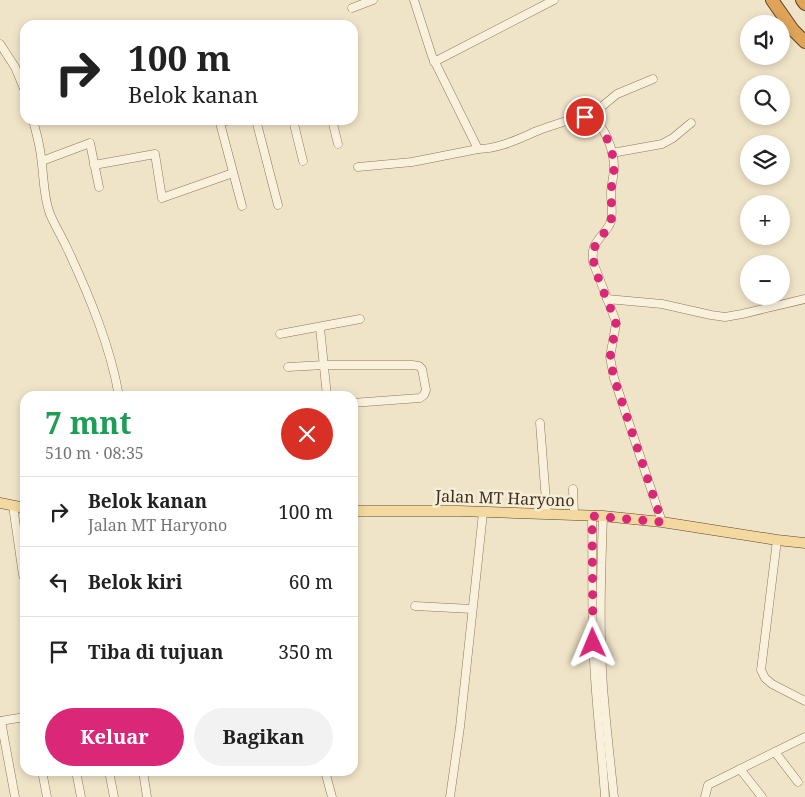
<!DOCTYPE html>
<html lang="id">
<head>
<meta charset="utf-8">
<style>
  :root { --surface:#fff; --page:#f2f2f2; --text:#222; --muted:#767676; --line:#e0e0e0; --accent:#db2777 }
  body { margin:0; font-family:"Noto Serif",serif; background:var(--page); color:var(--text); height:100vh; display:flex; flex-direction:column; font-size:19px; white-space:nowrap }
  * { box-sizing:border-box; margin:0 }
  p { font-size:16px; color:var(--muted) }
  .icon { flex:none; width:28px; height:28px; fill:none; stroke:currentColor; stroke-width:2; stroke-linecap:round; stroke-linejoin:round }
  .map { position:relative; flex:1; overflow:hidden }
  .sheet { position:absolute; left:20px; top:391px; width:338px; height:385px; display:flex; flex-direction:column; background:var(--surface); border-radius:15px; box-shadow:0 2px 8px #0003 }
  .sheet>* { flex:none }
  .guide { position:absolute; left:20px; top:20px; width:338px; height:105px; border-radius:15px; box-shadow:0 2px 8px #0003; background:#fff; color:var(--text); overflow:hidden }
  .tools { position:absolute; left:740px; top:15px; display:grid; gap:10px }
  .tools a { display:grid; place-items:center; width:50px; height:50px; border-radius:50%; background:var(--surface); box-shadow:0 2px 8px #0003; font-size:25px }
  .pin { position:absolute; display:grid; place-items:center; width:42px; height:42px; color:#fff; margin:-21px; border:2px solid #fff; border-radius:50%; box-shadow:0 1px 5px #0007 }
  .me { position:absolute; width:55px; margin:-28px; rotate:359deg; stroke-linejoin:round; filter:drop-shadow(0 0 4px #0008) }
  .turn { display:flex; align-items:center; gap:18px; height:105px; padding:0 25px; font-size:22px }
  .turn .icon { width:65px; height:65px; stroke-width:2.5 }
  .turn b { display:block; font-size:35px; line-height:42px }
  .round { display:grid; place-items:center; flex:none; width:52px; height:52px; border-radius:26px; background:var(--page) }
  .overview { display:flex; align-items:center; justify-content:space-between; height:85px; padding:0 25px }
  h1 { font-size:30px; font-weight:700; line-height:38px; color:#1e9e55 }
  .action { display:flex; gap:10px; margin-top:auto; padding:10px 25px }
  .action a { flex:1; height:58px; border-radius:30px; background:var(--accent); color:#fff; font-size:20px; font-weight:700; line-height:58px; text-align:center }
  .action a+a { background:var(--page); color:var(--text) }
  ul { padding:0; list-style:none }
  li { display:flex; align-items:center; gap:15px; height:70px; padding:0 25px; border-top:1px solid var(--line) }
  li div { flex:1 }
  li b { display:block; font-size:19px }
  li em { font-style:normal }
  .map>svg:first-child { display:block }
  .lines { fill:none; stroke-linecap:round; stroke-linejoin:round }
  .minor-casing { stroke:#8d765c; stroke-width:9 }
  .major-casing { stroke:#5b4430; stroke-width:11 }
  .highway-casing { stroke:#5b4430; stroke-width:14 }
  .minor { stroke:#faf1dc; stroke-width:8 }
  .major { stroke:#f3d9a0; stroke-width:10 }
  .highway { stroke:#e0a458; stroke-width:12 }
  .route { stroke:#db2777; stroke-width:9; stroke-dasharray:0 16.2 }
  .labels { text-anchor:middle; stroke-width:5; stroke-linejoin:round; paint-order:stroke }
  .street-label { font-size:16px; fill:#3d2e20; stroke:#f7eed8 }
</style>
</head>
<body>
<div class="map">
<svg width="805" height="797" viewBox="0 0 805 797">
  <rect width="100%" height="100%" fill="#f0e4c8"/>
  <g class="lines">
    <g class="minor-casing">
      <g id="minor">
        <path d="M414 0 432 56 478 149C499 149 518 139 537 131 550 126 564 122 578 117 581 116 586 116 589 117 605 123 614 152 614 167 614 176 611 185 611 194 611 203 613 212 611 221 608 231 598 237 594 247 592 252 593 257 593 262L615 319 616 324 610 357 614 378 662 522"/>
        <polyline points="352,8 373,0"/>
        <polyline points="0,44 15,67 25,91"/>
        <polyline points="434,62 554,0"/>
        <polyline points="589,117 617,94 653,79"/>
        <path d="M33 120C36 132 40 145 41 157 44 176 43 196 50 214 55 226 62 237 67 248 89 295 110 345 119 396"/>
        <polyline points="229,120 220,123 242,206"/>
        <polyline points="256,120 278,205"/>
        <polyline points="293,120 303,161"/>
        <polyline points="332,120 338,144"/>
        <polyline points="612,153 662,144 673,138 691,123"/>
        <polyline points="42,161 90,143 99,187"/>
        <polyline points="94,165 155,154 162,198 233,173"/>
        <polyline points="358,167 412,162 478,149"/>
        <polyline points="607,299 662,304 711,315 725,317 742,314 805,299"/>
        <polyline points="320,328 327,396"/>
        <polyline points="280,334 360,319"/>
        <polyline points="288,367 324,365 412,365 419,366 422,369 426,390 424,395 420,398 352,403"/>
        <polyline points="540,423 547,514"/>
        <polyline points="573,489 574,515"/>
        <polyline points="13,506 23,575 25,580"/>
        <path d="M592 516C593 564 591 612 594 660 596 706 602 751 605 797"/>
        <path d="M603 516C601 573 599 630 603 687 606 724 610 760 614 797"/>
        <polyline points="777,540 761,670 765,678 772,684 805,701"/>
        <polyline points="415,606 472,609"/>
        <polyline points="0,721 25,717"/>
        <polyline points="1,721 15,797"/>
        <polyline points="775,752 798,782"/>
        <polyline points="740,769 762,797"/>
        <polyline points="42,771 47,797"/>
        <polyline points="76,771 81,797"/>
        <polyline points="109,771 114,797"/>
        <polyline points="143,771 147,797"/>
        <polyline points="325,771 332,797"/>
        <polyline points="450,797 460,727 483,513"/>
        <polyline points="705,797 708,785 805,737"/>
      </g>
    </g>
    <g class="major-casing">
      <g id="major">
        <polyline points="0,503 25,508"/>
        <polyline points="352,511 459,511 603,516 662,522 777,540 805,543"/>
      </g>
    </g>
    <g class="highway-casing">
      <g id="highway">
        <polyline points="772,0 793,30 805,42"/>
        <polyline points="802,0 805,4"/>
      </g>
    </g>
    <use href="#minor" class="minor"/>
    <use href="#major" class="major"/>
    <use href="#highway" class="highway"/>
  </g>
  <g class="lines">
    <path class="route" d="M585 117C603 120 614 151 614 167 614 176 611 185 611 194 611 203 613 211 611 220 608 233 594 240 593 254 592 268 609 304 615 319L616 324 610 358 614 378 662 522 592 516 593 643"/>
  </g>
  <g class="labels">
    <g class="street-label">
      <text transform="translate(505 498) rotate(2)" y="6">Jalan MT Haryono</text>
    </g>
  </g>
</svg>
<div class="tools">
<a><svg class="icon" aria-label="sound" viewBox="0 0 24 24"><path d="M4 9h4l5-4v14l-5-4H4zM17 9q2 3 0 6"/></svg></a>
<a><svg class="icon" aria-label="search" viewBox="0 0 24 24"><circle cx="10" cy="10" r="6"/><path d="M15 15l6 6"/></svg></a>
<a><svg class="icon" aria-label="layers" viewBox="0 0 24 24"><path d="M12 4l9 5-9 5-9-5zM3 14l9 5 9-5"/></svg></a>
<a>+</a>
<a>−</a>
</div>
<div class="pin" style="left:585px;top:117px;background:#d93025"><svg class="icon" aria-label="arrive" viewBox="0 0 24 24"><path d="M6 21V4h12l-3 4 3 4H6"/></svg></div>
<svg class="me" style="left:593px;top:643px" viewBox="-20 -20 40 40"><path d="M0-17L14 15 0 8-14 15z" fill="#db2777" stroke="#fff" stroke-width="4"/></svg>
<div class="guide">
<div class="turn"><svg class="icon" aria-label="right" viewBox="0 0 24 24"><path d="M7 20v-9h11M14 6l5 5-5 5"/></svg><div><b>100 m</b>Belok kanan</div></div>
</div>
<section class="sheet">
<div class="overview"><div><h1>7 mnt</h1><p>510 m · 08:35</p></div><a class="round" style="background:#d93025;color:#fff"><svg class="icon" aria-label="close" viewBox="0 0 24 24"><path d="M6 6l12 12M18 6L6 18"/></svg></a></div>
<ul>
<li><svg class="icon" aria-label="right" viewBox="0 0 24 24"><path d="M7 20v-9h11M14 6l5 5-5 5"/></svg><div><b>Belok kanan</b><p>Jalan MT Haryono</p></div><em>100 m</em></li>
<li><svg class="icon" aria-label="left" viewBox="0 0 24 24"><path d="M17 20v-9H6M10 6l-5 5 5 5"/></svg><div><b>Belok kiri</b></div><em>60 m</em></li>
<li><svg class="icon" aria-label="arrive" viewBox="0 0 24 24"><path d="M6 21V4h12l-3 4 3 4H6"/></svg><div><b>Tiba di tujuan</b></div><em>350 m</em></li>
</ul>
<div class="action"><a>Keluar</a><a>Bagikan</a></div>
</section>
</div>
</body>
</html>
